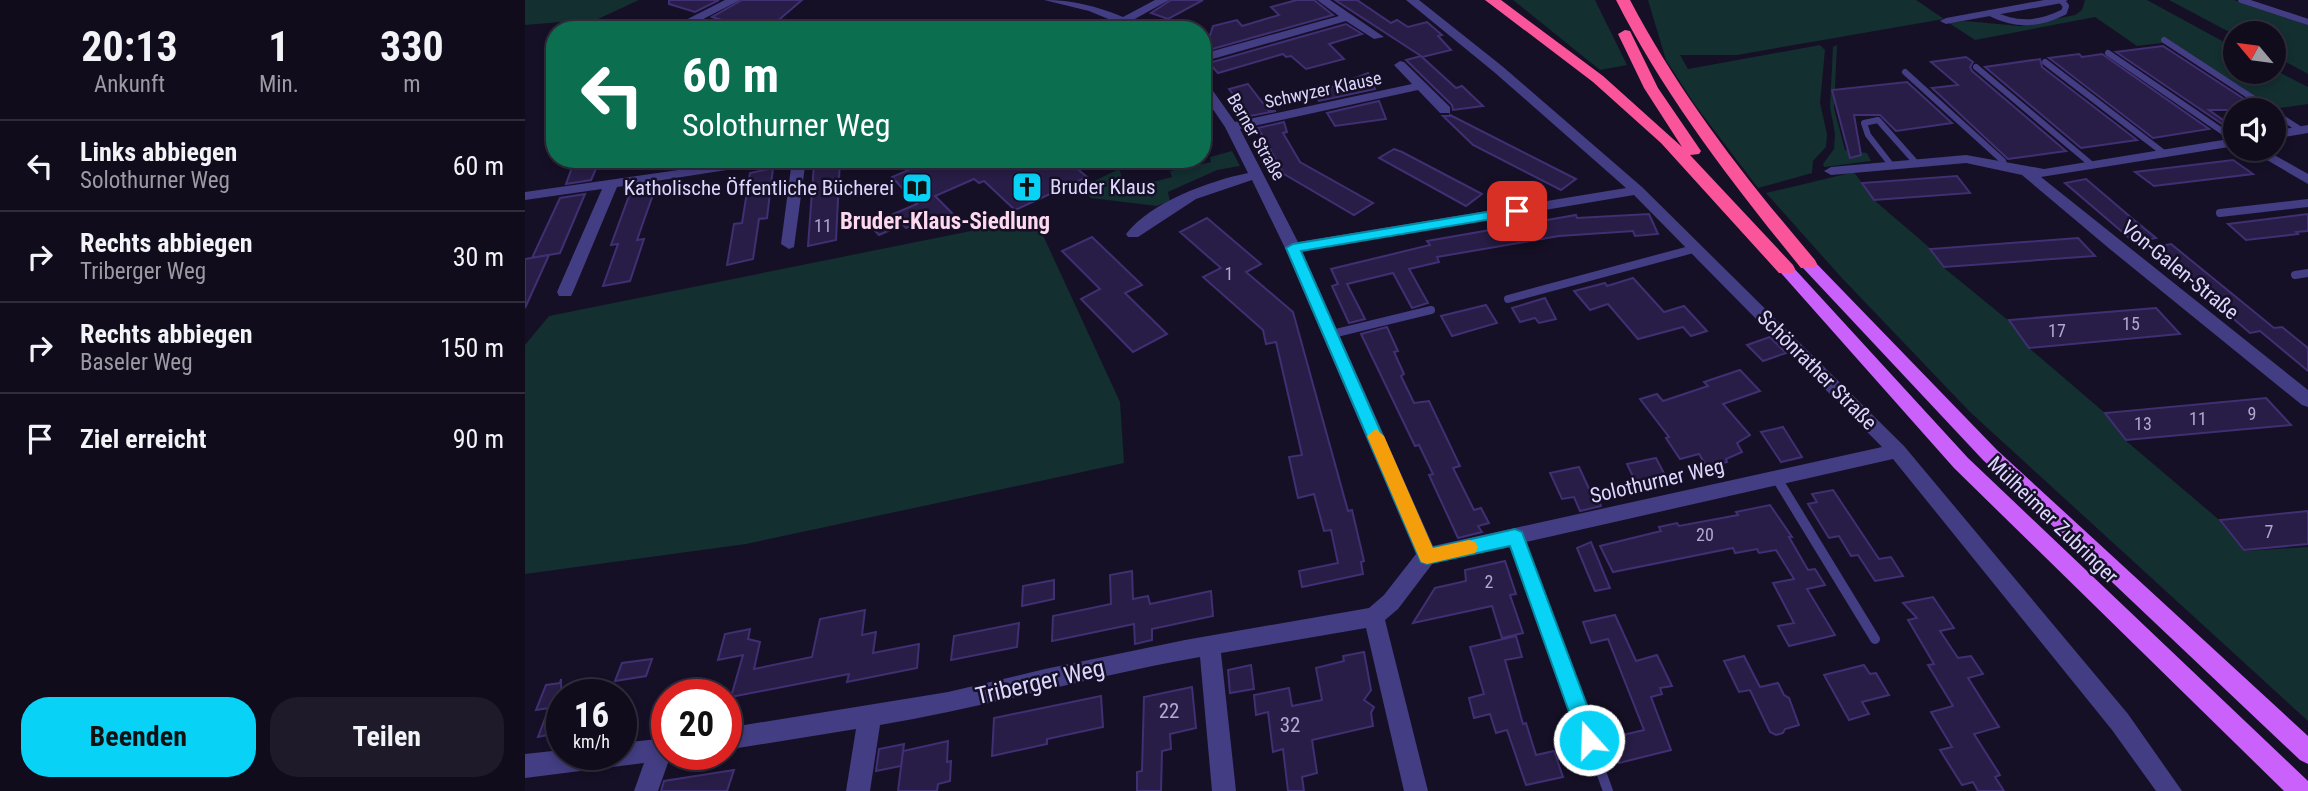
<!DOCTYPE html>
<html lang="de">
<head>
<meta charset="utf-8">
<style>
  :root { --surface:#100c1c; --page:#1e1a29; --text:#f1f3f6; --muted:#9c9ba3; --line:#302c3b; --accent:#09d2f7 }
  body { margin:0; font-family:"Roboto Condensed",sans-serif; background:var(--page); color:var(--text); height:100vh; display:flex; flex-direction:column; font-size:26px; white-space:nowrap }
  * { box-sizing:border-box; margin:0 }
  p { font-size:23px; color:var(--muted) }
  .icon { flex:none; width:38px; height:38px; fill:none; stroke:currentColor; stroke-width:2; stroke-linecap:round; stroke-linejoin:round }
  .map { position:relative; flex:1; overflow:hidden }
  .sheet { display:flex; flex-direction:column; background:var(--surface); width:525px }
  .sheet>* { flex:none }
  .banner { position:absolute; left:21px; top:21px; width:665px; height:147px; border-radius:28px; box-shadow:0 4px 10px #0003,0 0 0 2px var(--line); background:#0b6e4f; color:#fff; overflow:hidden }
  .needle { width:46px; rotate:299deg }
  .controls { position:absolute; left:1698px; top:21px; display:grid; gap:14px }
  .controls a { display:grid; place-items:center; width:63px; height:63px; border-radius:50%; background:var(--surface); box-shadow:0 4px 10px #0003,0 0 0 2px var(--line); font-size:35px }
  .speed { position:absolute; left:21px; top:679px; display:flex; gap:14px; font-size:35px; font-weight:700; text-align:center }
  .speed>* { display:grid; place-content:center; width:91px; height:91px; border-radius:50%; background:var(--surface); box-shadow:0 4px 10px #0003,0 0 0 2px var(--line); line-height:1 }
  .speed small { font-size:18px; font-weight:400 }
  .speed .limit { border:10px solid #d22; background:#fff; color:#111 }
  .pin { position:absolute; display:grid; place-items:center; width:60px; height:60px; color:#fff; margin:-30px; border-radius:14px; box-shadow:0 4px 10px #0006 }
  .me { position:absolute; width:77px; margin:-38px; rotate:340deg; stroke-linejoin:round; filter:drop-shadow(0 0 5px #0008) }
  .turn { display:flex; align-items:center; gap:24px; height:147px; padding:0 21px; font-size:32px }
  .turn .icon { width:91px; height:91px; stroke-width:2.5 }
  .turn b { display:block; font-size:49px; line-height:60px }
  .eta { display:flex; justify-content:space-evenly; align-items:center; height:119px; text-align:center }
  .eta b { font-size:42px; font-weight:700; line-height:49px }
  .action { display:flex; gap:14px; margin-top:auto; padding:14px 21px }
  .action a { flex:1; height:80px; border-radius:28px; background:var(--accent); color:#111; font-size:28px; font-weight:700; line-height:80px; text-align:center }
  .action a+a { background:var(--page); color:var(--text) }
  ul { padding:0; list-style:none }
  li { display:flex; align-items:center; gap:21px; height:91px; padding:0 21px; border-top:2px solid var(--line) }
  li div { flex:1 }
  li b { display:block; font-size:26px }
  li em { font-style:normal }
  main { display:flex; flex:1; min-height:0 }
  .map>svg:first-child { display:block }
  .green { fill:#132f30 }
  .building { fill:#281d46; stroke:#402f72; stroke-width:2 }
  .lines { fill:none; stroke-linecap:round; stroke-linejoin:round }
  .service-far2 { stroke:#433d83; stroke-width:6 }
  .service-far1 { stroke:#433d83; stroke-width:8 }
  .service { stroke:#433d83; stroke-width:10 }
  .minor { fill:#433d83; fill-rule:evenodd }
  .primary { fill:#ca61fa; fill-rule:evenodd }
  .motorway { fill:#fa559b; fill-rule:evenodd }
  .route { fill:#09d2f7; stroke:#0688a1; stroke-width:2 }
  .slow { fill:#f59e0b }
  .labels { text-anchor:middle; stroke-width:5; stroke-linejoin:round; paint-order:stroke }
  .far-street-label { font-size:18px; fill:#ddd6fe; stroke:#151026 }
  .number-label { font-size:18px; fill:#b0a8d0 }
  .poi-label { font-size:21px; fill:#ddd6fe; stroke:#151026; text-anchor:start }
  .street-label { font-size:21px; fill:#ddd6fe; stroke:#151026 }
  .near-number-label { font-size:21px; fill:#b0a8d0 }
  .neighbourhood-label { font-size:23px; font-weight:bold; fill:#fed8ee; stroke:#151026 }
  .near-street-label { font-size:24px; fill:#ddd6fe; stroke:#151026 }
</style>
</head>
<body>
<main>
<section class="sheet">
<div class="eta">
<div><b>20:13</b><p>Ankunft</p></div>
<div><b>1</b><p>Min.</p></div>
<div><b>330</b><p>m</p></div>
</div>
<ul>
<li><svg class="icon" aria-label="left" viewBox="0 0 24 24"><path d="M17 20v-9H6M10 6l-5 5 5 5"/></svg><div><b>Links abbiegen</b><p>Solothurner Weg</p></div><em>60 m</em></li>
<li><svg class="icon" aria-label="right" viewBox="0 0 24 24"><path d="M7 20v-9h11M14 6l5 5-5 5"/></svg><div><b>Rechts abbiegen</b><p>Triberger Weg</p></div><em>30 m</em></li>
<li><svg class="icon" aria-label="right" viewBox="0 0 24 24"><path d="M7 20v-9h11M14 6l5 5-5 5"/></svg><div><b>Rechts abbiegen</b><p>Baseler Weg</p></div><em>150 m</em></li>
<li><svg class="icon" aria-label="arrive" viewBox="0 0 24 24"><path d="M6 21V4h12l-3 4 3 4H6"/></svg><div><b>Ziel erreicht</b></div><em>90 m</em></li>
</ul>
<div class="action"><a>Beenden</a><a>Teilen</a></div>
</section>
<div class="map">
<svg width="1783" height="791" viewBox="0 0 1783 791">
  <rect width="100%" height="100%" fill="#151026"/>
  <g class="green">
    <polygon points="0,0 114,0 73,19 0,25"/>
    <polygon points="988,0 1070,0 1102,65 1075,70"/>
    <polygon points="1123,0 1391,0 1419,19 1212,55 1155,55 1163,69 1295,45 1300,50 1295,103 1302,134 1301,147 1288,161 1287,173 1233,188 1170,105 1141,60"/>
    <polygon points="1560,0 1622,0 1710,48 1710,72 1748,72 1748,69 1783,87 1783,104 1748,109 1646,42 1612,46 1570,17 1450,40 1424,23 1440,21 1495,26 1550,15 1557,10"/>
    <polygon points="1644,0 1709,0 1783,25 1783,74 1748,55 1748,33 1710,35"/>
    <polygon points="1312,45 1309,108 1320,150 1342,153 1346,161 1299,167 1298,164 1309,149 1310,134 1305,107 1308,47"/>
    <polygon points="707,151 715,166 692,170 643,192 645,201 632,206 566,198 557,190 561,185 594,169 601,189 647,177 645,171 686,162 685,157"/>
    <polygon points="1329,172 1349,200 1405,248 1418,267 1484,321 1504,348 1580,413 1600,440 1692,518 1719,551 1783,547 1783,721 1445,412 1316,277 1241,193"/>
    <polygon points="510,218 595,402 599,463 221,544 0,574 0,345 24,316"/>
  </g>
  <g class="building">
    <polygon points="144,0 194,0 170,12 144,4"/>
    <polygon points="217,0 277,0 242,30 230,30 187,17"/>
    <polygon points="646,0 678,0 643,19 626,13"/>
    <polygon points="772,0 789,0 808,15 680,51 688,26 712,20 717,26 754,15 746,7"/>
    <polygon points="810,0 832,0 866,23 872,20 883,27 902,22 917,35 913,36 926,50 897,57 931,88 937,86 958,106 928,110 927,105 881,60 896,56"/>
    <polygon points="821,24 837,34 804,44 819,59 781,69 766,56 761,57 758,54 693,73 684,63"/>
    <polygon points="1638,46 1736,110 1684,110 1705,125 1700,126 1591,52"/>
    <polygon points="1554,54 1557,57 1577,54 1684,129 1628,138 1524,58"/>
    <polygon points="1441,57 1448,62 1445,67 1447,71 1541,151 1483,159 1407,88 1433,85 1406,62"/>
    <polygon points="1515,59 1517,67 1612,140 1556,148 1460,67"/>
    <polygon points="843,73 850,89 794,101 789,94"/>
    <polygon points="1382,82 1427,123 1371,131 1355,115 1329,115 1336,155 1325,158 1307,90"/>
    <polygon points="723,84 744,111 751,111 725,116 704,89"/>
    <polygon points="854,101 861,119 810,126 802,113"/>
    <polygon points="925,116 925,115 1051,179 1036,190 948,145 918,116"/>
    <polygon points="759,122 762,132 758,133 775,162 848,203 829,215 759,174 733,128"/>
    <polygon points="869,149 877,152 957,194 941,206 854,158"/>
    <polygon points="315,159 311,240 283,246 289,164"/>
    <polygon points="409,159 541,159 562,177 490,210 459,181 454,183 449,179 410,196 427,213 412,220 408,216 381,228 368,214 392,204 367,177"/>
    <polygon points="75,160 66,180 41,184 49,162"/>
    <polygon points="1708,160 1728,174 1629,186 1610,172"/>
    <polygon points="248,168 242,218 234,219 228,259 202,265 209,224 217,223 225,173"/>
    <polygon points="1432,176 1445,193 1349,200 1337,183"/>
    <polygon points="1561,179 1609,220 1631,238 1609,242 1540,183"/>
    <polygon points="131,186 112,240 119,239 105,281 78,286 93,244 86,245 104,196 107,196 110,189"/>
    <polygon points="60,194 35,253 7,258 35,198"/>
    <polygon points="1124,214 1133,234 1110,236 1108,231 1034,236 912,257 914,262 884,269 903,303 887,308 868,273 822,284 840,319 824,323 807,286 813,284 806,269 905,245 902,241 1051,215 1052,218"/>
    <polygon points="1783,214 1783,231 1771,232 1773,234 1721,240 1703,224"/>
    <polygon points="357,215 370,228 354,235 342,222"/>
    <polygon points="682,218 736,264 721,272 768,312 823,511 827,510 839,561 836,562 838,574 777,587 774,571 813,563 806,530 799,531 789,494 773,498 764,457 777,455 751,342 741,344 738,330 678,277 696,268 655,232"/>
    <polygon points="567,237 617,285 600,293 642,334 608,352 556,299 575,289 537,251"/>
    <polygon points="1553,238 1570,256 1419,267 1405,249"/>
    <polygon points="1646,244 1749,328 1757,327 1783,348 1783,371 1735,331 1725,333 1626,248"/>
    <polygon points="24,255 0,308 0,259"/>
    <polygon points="1108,278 1139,312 1159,306 1182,331 1166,336 1158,327 1113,339 1083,304 1065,310 1049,291 1080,283 1082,286"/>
    <polygon points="1020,298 1031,319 1014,323 1010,318 995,322 987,308"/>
    <polygon points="961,305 972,323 927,336 916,316"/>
    <polygon points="1631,308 1655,334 1504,348 1484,320"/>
    <polygon points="862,327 873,351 869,352 879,374 876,376 889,403 904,401 935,466 928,468 949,510 956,508 964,523 953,526 957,532 933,538 904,475 908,474 894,445 890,446 836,334"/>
    <polygon points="1245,337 1261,353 1238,361 1222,345"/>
    <polygon points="1215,370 1235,391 1198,404 1225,435 1212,443 1217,452 1201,459 1202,462 1182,467 1174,454 1155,459 1141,438 1144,437 1115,399 1132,394 1138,401 1183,386 1179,382"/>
    <polygon points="1741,398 1766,425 1601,440 1580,413"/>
    <polygon points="1258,427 1277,457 1256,462 1236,432"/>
    <polygon points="1131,458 1144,483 1114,489 1102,464"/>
    <polygon points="1054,467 1066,493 1071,492 1076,506 1055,511 1049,497 1037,499 1025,473"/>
    <polygon points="1308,490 1354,559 1366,557 1378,576 1350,581 1333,555 1326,556 1314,536 1304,538 1283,504 1292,502 1287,494"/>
    <polygon points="1245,505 1267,537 1264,537 1283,570 1290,569 1300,585 1282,589 1310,635 1264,646 1253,626 1269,623 1248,583 1269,579 1251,550 1234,553 1232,549 1210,553 1208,548 1088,572 1075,546 1136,531 1134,527 1152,523 1154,526 1213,515 1211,512"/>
    <polygon points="1783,511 1783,544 1719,550 1695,520"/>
    <polygon points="1066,542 1085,588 1070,591 1052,548"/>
    <polygon points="980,561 991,594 985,595 998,633 977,638 967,606 888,623 910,588 941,581 940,570"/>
    <polygon points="607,571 608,599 623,596 625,604 686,591 688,616 627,629 627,640 610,644 609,624 527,641 528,616 586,604 585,575"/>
    <polygon points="529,580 529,599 497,606 498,586"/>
    <polygon points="1408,597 1429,628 1415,631 1433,658 1446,656 1458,674 1443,678 1474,727 1449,734 1475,775 1470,777 1479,791 1453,791 1448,782 1437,785 1415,750 1427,747 1406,712 1428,706 1403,665 1409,664 1383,620 1392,618 1378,603"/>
    <polygon points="340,610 337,635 351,632 348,653 394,644 392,668 322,682 324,674 206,697 218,655 193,660 200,634 225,629 223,639 235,642 229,669 287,657 295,619"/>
    <polygon points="1090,615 1111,661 1132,655 1147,686 1135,688 1137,694 1126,697 1146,750 1094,763 1085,738 1119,730 1083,639 1066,643 1058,622"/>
    <polygon points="494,623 492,647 426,660 429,636"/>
    <polygon points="991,636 997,657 980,660 998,724 1001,723 1011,755 1029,751 1038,777 1001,785 982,730 971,733 965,714 949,718 944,698 959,694 945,647"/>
    <polygon points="839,652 846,690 839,700 849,707 846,713 848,726 787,740 792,773 777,777 779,791 763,791 758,749 748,752 743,712 731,715 729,695 764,688 767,706 797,700 791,668 819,661 818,656"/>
    <polygon points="1219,656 1235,687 1253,683 1259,695 1264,698 1274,725 1260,729 1258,733 1251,735 1245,732 1225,690 1214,692 1199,661"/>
    <polygon points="127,659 121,676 90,681 97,663"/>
    <polygon points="726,665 729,689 705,693 703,670"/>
    <polygon points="1339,665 1345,674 1351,673 1364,695 1337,702 1344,714 1324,720 1299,675"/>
    <polygon points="36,679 37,732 13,737 24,708 11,710 21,685 35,683"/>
    <polygon points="667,687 671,728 645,734 646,749 637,751 636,791 612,791 612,772 617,771 619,697"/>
    <polygon points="576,696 578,727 522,739 522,744 467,756 469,718"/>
    <polygon points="423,741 422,762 426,761 425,781 413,784 412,791 373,791 378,751"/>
    <polygon points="379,744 376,766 351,771 354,749"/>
    <polygon points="209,770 202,791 136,791 139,781"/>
  </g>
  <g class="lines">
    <g class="service-far2">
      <polyline points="1716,0 1783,22"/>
      <path d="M1465 13C1491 26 1513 25 1539 12L1541 6 1536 0"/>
      <polyline points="1639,40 1746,110"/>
      <polyline points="1583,53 1710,140"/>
      <polyline points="1520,62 1640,154"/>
      <polyline points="1451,67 1566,164"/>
      <polyline points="1380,72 1478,161 1480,167"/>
      <polyline points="1748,112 1776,130"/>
      <polyline points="1367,166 1343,135 1339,123 1353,120 1392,164"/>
    </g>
    <g class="service-far1">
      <polyline points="1695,213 1783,203"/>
      <polyline points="1770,275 1783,273"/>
      <polyline points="983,299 1172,248"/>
      <polyline points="807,334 906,310"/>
    </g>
    <g class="service">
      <polyline points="1251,477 1350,639"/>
      <polyline points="990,537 1083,791"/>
    </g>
    <g class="minor">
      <polygon points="200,0 215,0 157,30 141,30"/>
      <path d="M519 0C548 0 571 6 598 17L630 0H644L608 20 627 30H610L564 11Z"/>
      <polygon points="792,0 805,0 859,37 849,39 821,21 677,62 677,54 814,16"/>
      <path d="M881 0H894L977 66 1117 187 1379 446 1603 714 1657 791H1631L1587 730 1368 459 908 563 873 609 860 620 903 791H879L841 628 696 653 711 791H687L675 657C567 676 462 707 355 725L345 791H321L331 729 201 750V728L423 692 520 669 660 640 844 608 859 595 891 554 760 248 727 180 671 199 613 237H603L601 234C626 202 684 181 723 173L700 127 677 93V80L681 81 710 122 887 84 869 65 875 61 879 62 925 107V113H915L893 90 715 129 773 242 1101 188 969 72ZM1109 195 1357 447 908 546 777 251Z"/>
      <polygon points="1519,0 1543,0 1537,3 1421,24 1415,21 1421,18"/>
      <polygon points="1783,125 1783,133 1748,139 1748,131"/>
      <polygon points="1710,138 1710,146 1516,177 1783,390 1783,407 1777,405 1586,250 1497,175 1441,163 1306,175 1299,171 1306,167 1441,155 1519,169"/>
      <polygon points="1723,149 1739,149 1783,174 1783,184"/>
      <polygon points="230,159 281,159 269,247 264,249 256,244 267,160 92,187 48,292 46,296 34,296 32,292 77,189 0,200 0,192"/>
      <polygon points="142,738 142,754 151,754 144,760 133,791 109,791 119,763 0,778 0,754 37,750 37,754 96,754 96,743"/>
    </g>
    <g class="primary">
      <polygon points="1283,259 1288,260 1472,450 1783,736 1783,764 1775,760 1458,460 1278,268 1275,264 1278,260"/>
      <polygon points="1261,264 1266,265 1443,458 1783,781 1783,791 1759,791 1429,468 1256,273 1253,269 1256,265"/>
    </g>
    <g class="motorway">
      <polygon points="960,0 976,0 1078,76 1157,147 1119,88 1093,34 1100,30 1105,31 1133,88 1176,151 1174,154 1165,155 1268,265 1270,269 1268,273 1254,273 1136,143 1068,82"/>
      <path d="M1091 0H1105C1155 95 1220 178 1290 260L1292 264 1290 268H1276C1207 183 1141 98 1091 0Z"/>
    </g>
  </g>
  <polygon class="route" points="992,207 997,208 997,214 776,251 907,548 990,529 997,532 1075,740 1072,748 1064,751 1057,748 1054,740 985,546 902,564 896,562 761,248 768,244"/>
  <polygon class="slow" points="851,429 859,436 908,548 944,540 950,542 953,547 950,553 902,564 896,562 842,436"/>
  <defs>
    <g id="church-square" transform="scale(1.575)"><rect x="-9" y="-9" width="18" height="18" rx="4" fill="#09d2f7" stroke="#151026"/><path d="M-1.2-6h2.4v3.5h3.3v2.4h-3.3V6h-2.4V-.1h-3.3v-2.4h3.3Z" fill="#111"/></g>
    <g id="library-square" transform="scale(1.575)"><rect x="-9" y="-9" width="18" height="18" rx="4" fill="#09d2f7" stroke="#151026"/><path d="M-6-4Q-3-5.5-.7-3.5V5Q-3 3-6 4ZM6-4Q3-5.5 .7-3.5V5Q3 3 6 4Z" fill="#111"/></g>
  </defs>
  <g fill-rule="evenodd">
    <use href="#church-square" x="502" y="187"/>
    <use href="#library-square" x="392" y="188"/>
  </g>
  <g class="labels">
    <g class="far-street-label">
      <text transform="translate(798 90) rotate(-12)" y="6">Schwyzer Klause</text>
      <text transform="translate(731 137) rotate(60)" y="6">Berner Straße</text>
    </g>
    <g class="number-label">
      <text x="298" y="232">11</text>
      <text x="704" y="280">1</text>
      <text x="1606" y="330">15</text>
      <text x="1532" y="337">17</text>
      <text x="1727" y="420">9</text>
      <text x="1673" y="425">11</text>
      <text x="1618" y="430">13</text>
      <text x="1744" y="538">7</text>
      <text x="1180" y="541">20</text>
      <text x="964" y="588">2</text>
    </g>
    <g class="poi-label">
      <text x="525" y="194">Bruder Klaus</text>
      <text x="369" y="195" text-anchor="end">Katholische Öffentliche Bücherei</text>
    </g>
    <g class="street-label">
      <text transform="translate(1655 270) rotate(39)" y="7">Von-Galen-Straße</text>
      <text transform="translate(1292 370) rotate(45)" y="7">Schönrather Straße</text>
      <text transform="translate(1132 481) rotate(-13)" y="7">Solothurner Weg</text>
      <text transform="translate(1528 520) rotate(44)" y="7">Mülheimer Zubringer</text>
    </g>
    <g class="near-number-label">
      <text x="644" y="718">22</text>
      <text x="765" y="732">32</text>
    </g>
    <g class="neighbourhood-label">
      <text x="420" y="229">Bruder-Klaus-Siedlung</text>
    </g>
    <g class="near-street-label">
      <text transform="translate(515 682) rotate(-13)" y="8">Triberger Weg</text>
    </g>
  </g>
</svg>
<div class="controls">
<a><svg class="needle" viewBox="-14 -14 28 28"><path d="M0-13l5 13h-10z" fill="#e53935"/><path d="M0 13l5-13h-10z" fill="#9c9ba3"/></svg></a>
<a><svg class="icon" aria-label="sound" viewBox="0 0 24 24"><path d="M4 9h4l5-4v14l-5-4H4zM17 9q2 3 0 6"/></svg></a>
</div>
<div class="speed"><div>16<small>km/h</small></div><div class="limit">20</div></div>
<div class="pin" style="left:992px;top:211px;background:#d93025"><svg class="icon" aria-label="arrive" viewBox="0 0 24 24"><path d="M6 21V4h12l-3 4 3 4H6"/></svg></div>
<svg class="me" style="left:1064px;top:740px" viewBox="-20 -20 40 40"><circle r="17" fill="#09d2f7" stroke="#fff" stroke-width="3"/><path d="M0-11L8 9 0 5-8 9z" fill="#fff"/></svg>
<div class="banner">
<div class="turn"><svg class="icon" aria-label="left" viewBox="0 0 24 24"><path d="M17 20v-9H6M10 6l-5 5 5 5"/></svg><div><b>60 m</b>Solothurner Weg</div></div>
</div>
</div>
</main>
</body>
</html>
